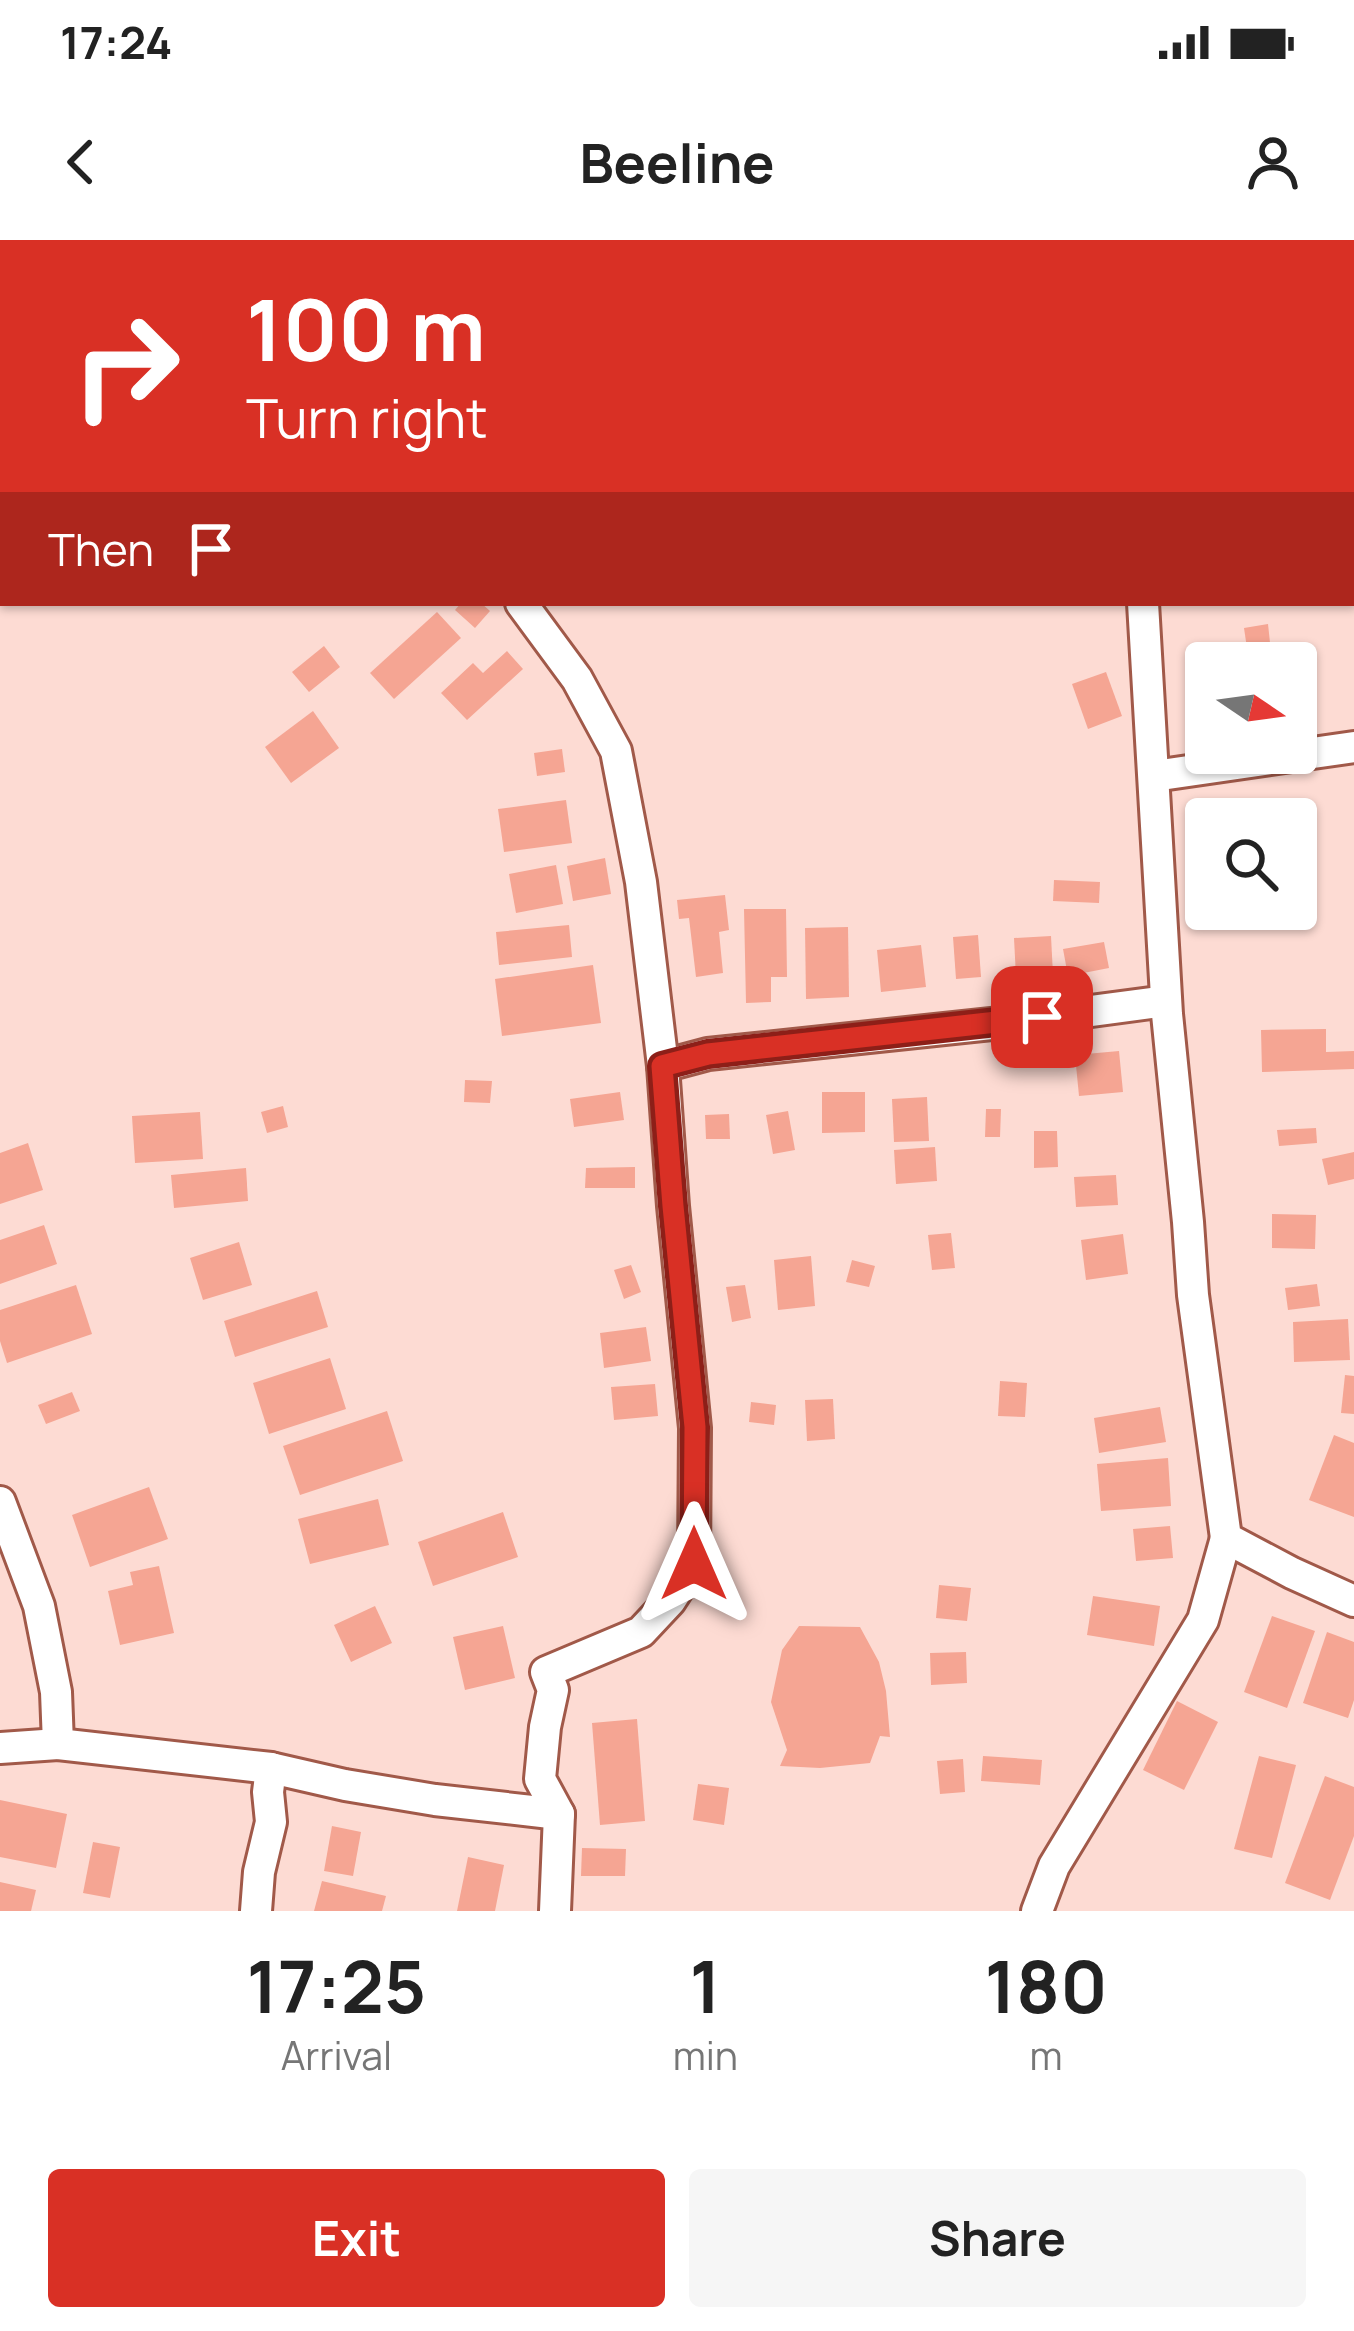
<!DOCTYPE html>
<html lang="en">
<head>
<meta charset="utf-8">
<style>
  :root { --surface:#fff; --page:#f6f6f6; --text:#222; --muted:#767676; --accent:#d93025 }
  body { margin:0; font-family:Manrope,sans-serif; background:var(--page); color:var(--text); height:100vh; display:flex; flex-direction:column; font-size:45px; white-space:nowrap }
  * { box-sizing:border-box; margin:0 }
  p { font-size:39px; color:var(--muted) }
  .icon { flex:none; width:66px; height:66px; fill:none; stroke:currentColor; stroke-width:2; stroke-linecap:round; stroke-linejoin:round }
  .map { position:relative; height:1671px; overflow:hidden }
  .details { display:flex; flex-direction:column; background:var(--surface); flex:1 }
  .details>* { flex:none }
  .top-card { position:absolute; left:0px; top:0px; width:1356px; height:366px; box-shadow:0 3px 9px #0004; background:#d93025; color:#fff; overflow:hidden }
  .needle { width:78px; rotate:103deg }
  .fabs { position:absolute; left:1185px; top:402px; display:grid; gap:24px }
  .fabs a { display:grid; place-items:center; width:132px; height:132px; border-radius:12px; background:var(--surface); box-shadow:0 3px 9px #0004; font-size:60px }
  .pin { position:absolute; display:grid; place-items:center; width:102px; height:102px; color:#fff; margin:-51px; border-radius:24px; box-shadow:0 6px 18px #0006 }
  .me { position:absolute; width:132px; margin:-66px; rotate:0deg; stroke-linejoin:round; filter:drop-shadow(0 0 9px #0008) }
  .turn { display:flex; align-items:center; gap:42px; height:252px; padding:0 48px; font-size:54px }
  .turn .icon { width:156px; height:156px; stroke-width:2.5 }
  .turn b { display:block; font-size:84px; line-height:102px }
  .then { display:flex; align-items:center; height:114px; padding:0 48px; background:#0003; gap:24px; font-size:45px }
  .eta { display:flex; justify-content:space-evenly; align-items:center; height:204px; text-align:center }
  .eta b { font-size:72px; font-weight:700; line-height:84px }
  .primary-button { display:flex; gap:24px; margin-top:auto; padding:24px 48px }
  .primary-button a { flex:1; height:138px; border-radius:12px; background:var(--accent); color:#fff; font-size:48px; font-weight:700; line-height:138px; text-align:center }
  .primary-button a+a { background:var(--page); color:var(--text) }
  .status { display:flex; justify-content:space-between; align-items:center; height:84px; padding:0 60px; background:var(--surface); direction:ltr }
  .status svg { height:33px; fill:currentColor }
  header { display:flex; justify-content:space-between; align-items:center; height:156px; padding:0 48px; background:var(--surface); font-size:54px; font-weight:700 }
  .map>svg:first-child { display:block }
  .building { fill:#f5a593 }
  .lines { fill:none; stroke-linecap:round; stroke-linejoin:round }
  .street-casing { stroke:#a15949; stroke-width:36 }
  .street { stroke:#fff; stroke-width:30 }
  .route-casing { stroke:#8d1f18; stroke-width:30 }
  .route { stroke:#d93025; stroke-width:21 }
</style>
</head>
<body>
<div class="status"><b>17:24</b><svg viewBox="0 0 49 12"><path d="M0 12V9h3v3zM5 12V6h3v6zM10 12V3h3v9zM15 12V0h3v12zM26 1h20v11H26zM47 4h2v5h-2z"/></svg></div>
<header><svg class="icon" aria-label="back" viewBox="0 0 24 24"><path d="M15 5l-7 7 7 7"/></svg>Beeline<svg class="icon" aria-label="person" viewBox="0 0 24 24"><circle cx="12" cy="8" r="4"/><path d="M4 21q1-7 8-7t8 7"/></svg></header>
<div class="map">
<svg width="1354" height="1671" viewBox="0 0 1354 1671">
  <rect width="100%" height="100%" fill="#fddbd3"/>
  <g class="building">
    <polygon points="461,363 481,363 490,371 475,388 455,370"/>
    <polygon points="437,372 461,398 394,459 370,433"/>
    <polygon points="1268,384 1271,412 1248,415 1244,388"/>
    <polygon points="324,406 340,427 309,452 292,432"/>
    <polygon points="507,411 523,429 467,480 441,453 473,423 483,433"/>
    <polygon points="1106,432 1122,476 1088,489 1072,444"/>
    <polygon points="1206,443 1206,474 1194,475 1190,445"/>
    <polygon points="313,471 339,508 291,543 265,507"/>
    <polygon points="562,509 565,532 537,536 534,513"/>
    <polygon points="566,560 572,603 504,612 498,569"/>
    <polygon points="1276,563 1279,579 1230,579 1229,572"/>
    <polygon points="605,618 611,654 573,661 567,626"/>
    <polygon points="556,625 563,664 516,673 509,634"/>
    <polygon points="1054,640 1100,642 1099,663 1053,661"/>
    <polygon points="725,655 729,690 719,692 723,733 696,737 689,678 679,679 677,660"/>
    <polygon points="744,669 786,669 787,737 771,737 771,762 746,763"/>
    <polygon points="569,685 572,717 499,725 496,692"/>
    <polygon points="848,687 849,757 806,759 805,688"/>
    <polygon points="978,695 981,737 956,739 953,697"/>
    <polygon points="1051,696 1053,735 1016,737 1014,698"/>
    <polygon points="1104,702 1109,728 1068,736 1063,709"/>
    <polygon points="921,705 926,747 881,752 877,710"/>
    <polygon points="593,725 601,783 502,796 495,739"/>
    <polygon points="1326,789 1326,812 1354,811 1354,829 1262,832 1261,790"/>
    <polygon points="1119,811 1123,852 1079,856 1075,815"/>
    <polygon points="465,840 492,841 490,863 464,862"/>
    <polygon points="620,852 624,880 574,887 570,859"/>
    <polygon points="822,852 865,852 865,892 822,893"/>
    <polygon points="927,857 929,901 894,902 892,859"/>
    <polygon points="283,866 288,887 267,893 261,872"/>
    <polygon points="986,869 1001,869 1000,897 985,897"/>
    <polygon points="788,871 795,910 773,914 766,875"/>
    <polygon points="200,872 203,919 135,923 132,876"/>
    <polygon points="729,874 730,899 706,899 705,875"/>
    <polygon points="1316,888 1317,903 1279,906 1277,890"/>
    <polygon points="1034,891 1057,891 1058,927 1034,928"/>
    <polygon points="28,903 43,950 0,964 0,913"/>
    <polygon points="935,907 937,941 896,944 894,910"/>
    <polygon points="1354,912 1354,939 1328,945 1322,919"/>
    <polygon points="635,927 635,948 585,948 586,928"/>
    <polygon points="246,928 248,961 174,968 171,935"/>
    <polygon points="1116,935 1118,965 1076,967 1074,937"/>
    <polygon points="1272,974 1316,975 1315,1009 1272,1008"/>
    <polygon points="44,985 57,1024 0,1044 0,1000"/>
    <polygon points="951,993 955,1028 932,1030 928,995"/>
    <polygon points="1123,994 1128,1034 1086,1040 1081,1000"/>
    <polygon points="239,1002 252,1045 203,1060 190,1018"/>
    <polygon points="811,1016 815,1066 778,1070 774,1020"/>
    <polygon points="852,1020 875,1026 869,1047 846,1042"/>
    <polygon points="631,1025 641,1052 624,1059 614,1030"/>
    <polygon points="1317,1044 1320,1066 1288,1070 1285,1048"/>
    <polygon points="76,1045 92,1094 7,1123 0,1101 0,1070"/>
    <polygon points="745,1045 751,1078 732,1082 726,1047"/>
    <polygon points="317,1051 328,1087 235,1117 224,1081"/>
    <polygon points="1348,1079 1350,1120 1294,1122 1293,1082"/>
    <polygon points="646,1087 651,1121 604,1128 600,1093"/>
    <polygon points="330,1118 346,1169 269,1194 253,1143"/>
    <polygon points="1345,1135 1354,1136 1354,1174 1341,1173"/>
    <polygon points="1000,1141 1027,1143 1025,1177 998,1176"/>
    <polygon points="655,1144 658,1176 614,1180 611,1147"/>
    <polygon points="72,1152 80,1171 46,1184 38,1165"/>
    <polygon points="833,1159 835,1199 807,1201 805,1160"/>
    <polygon points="751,1162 776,1165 774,1185 749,1182"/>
    <polygon points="1160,1167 1166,1202 1099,1213 1094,1178"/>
    <polygon points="387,1171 403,1221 300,1255 283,1206"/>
    <polygon points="1334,1195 1354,1203 1354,1277 1309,1260"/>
    <polygon points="1168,1218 1171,1266 1101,1271 1097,1224"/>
    <polygon points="149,1247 168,1299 90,1327 72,1275"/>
    <polygon points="378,1259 389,1305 310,1324 298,1279"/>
    <polygon points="503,1272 518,1317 433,1346 418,1302"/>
    <polygon points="1170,1286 1173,1318 1136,1321 1133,1289"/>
    <polygon points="159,1326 174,1393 120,1405 108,1351 133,1345 130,1332"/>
    <polygon points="939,1345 971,1348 967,1381 936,1378"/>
    <polygon points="1093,1356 1160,1366 1154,1406 1087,1395"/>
    <polygon points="375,1366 392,1403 351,1422 334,1385"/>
    <polygon points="1272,1376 1315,1391 1287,1468 1244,1452"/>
    <polygon points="503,1386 515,1438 465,1450 453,1397"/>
    <polygon points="799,1386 860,1387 879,1422 886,1451 890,1497 880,1496 870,1523 820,1528 780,1526 787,1510 771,1462 782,1410"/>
    <polygon points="1327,1392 1354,1402 1354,1460 1348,1478 1303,1463"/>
    <polygon points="966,1412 967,1443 931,1445 930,1413"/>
    <polygon points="1177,1461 1218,1482 1184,1550 1143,1530"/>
    <polygon points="637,1479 645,1581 600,1585 592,1483"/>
    <polygon points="983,1516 1042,1520 1040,1545 981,1541"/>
    <polygon points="1259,1516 1296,1525 1272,1618 1234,1609"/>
    <polygon points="963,1519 965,1552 940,1554 937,1521"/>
    <polygon points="1325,1536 1354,1547 1354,1596 1330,1660 1285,1643"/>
    <polygon points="698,1544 729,1548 724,1585 693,1580"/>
    <polygon points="0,1560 67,1574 56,1628 0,1617"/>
    <polygon points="332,1586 361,1592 353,1636 324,1631"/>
    <polygon points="93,1602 120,1607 110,1658 83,1653"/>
    <polygon points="582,1608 626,1609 625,1636 581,1636"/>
    <polygon points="468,1617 504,1625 495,1671 457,1671"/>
    <polygon points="322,1641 386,1656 382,1671 314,1671"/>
    <polygon points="0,1642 36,1650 31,1671 0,1671"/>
  </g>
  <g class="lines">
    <g class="street-casing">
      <g id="street">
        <polyline points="4,0 5,3"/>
        <polyline points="849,0 852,3"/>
        <polyline points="193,3 196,0"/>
        <polyline points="640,3 643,0"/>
        <polyline points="521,363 577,439 616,511 641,642 663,826 673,966 695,1188 694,1324 670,1361 641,1392 546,1432 553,1450 545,1487 540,1539 559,1574 555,1671"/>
        <polyline points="1143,363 1167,774 1188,982 1193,1055 1226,1298 1292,1333 1354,1361"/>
        <polyline points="1154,536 1354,507"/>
        <polyline points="663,826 708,814 1001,783 1166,761"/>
        <polyline points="0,1262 39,1366 56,1452 58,1504 271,1528 345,1545 435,1560 559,1574"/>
        <polyline points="0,1508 58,1504"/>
        <polyline points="256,1671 259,1632 271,1582 268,1552 271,1528"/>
        <polyline points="1037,1671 1054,1626 1203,1380 1226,1298"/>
      </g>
    </g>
    <use href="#street" class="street"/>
  </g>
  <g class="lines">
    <g class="route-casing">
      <polyline id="route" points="694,1324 695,1187 673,966 662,826 708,814 1042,777"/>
    </g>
    <use href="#route" class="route"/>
  </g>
</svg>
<div class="fabs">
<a><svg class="needle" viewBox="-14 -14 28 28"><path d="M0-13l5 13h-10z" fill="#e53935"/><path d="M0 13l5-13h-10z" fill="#767676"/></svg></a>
<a><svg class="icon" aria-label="search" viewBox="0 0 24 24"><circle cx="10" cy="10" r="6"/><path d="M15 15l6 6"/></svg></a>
</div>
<div class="pin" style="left:1042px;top:777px;background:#d93025"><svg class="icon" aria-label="arrive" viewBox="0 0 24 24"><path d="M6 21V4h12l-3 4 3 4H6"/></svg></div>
<svg class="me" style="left:694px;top:1324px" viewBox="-20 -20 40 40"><path d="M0-17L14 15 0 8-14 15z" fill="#d93025" stroke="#fff" stroke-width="4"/></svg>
<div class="top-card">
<div class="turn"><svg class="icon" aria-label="right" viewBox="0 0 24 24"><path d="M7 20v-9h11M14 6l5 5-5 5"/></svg><div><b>100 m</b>Turn right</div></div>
<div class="then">Then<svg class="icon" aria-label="arrive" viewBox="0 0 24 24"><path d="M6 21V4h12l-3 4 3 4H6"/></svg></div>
</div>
</div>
<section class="details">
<div class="eta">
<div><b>17:25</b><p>Arrival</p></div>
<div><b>1</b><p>min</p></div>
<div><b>180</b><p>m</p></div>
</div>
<div class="primary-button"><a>Exit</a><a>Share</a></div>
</section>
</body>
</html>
